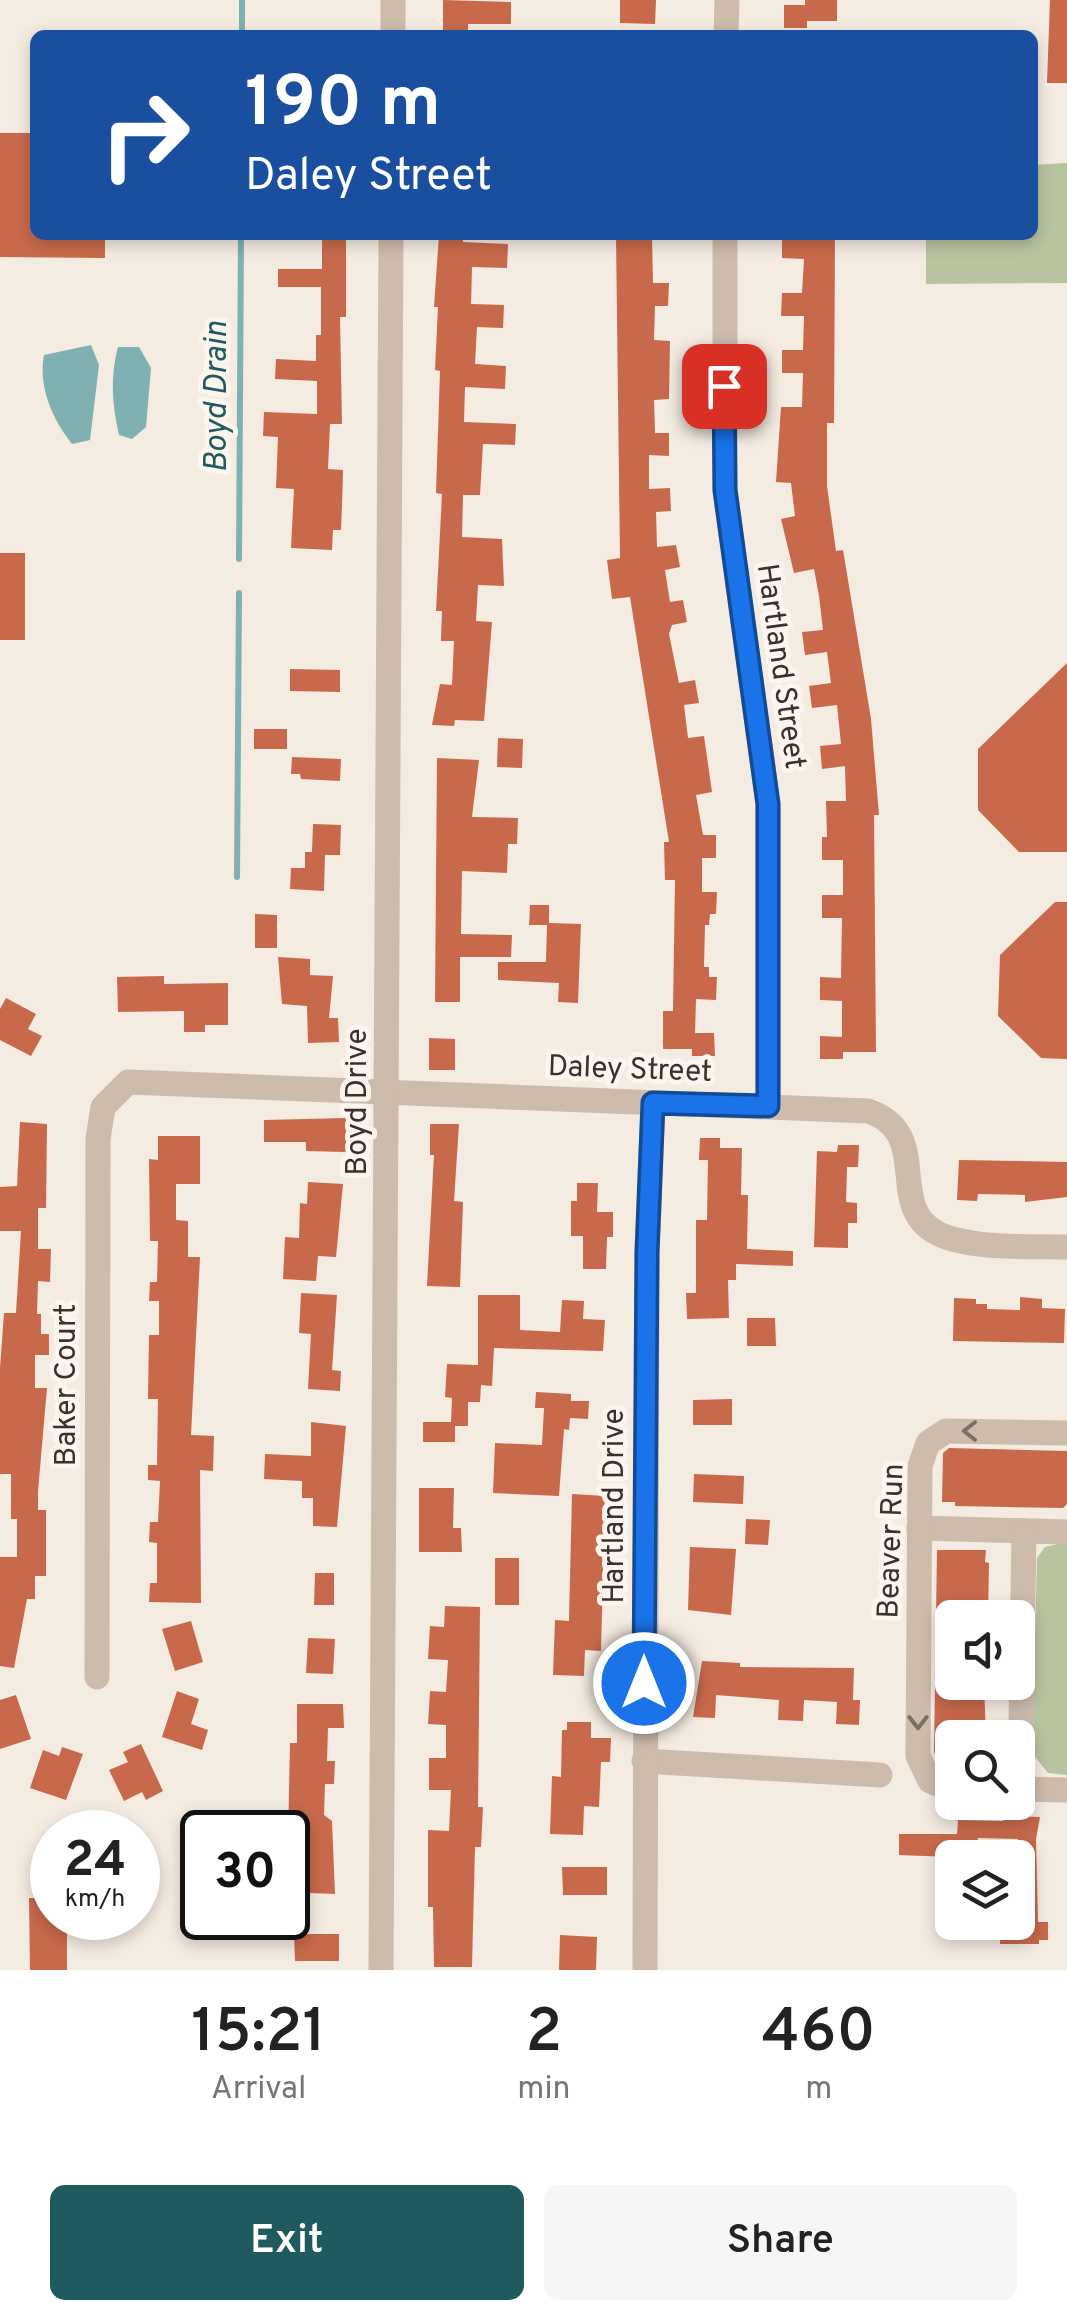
<!DOCTYPE html>
<html lang="en">
<head>
<meta charset="utf-8">
<style>
  :root { --surface:#fff; --page:#f6f6f6; --text:#222; --muted:#767676; --accent:#1f5a5e }
  body { margin:0; font-family:Overpass,sans-serif; background:var(--page); color:var(--text); height:100vh; display:flex; flex-direction:column; font-size:38px; white-space:nowrap }
  * { box-sizing:border-box; margin:0 }
  p { font-size:32px; color:var(--muted) }
  .icon { flex:none; width:55px; height:55px; fill:none; stroke:currentColor; stroke-width:2; stroke-linecap:round; stroke-linejoin:round }
  .map { position:relative; height:1970px; overflow:hidden }
  .sheet { display:flex; flex-direction:column; background:var(--surface); flex:1 }
  .sheet>* { flex:none }
  .guide { position:absolute; left:30px; top:30px; width:1008px; height:210px; border-radius:15px; box-shadow:0 5px 15px #0003; background:#1a4fa0; color:#fff; overflow:hidden }
  .buttons { position:absolute; left:935px; top:1600px; display:grid; gap:20px }
  .buttons a { display:grid; place-items:center; width:100px; height:100px; border-radius:15px; background:var(--surface); box-shadow:0 5px 15px #0003; font-size:50px }
  .speed { position:absolute; left:30px; top:1810px; display:flex; gap:20px; font-size:50px; font-weight:700; text-align:center }
  .speed>* { display:grid; place-content:center; width:130px; height:130px; border-radius:50%; background:var(--surface); box-shadow:0 5px 15px #0003; line-height:1 }
  .speed small { font-size:25px; font-weight:400 }
  .speed .limit { border:5px solid #111; border-radius:15px; background:#fff; color:#111 }
  .pin { position:absolute; display:grid; place-items:center; width:85px; height:85px; color:#fff; margin:-42px; border-radius:20px; box-shadow:0 5px 15px #0006 }
  .me { position:absolute; width:110px; margin:-55px; rotate:0deg; stroke-linejoin:round; filter:drop-shadow(0 0 8px #0008) }
  .turn { display:flex; align-items:center; gap:35px; height:210px; padding:0 50px; font-size:45px }
  .turn .icon { width:130px; height:130px; stroke-width:2.5 }
  .turn b { display:block; font-size:70px; line-height:85px }
  .eta { display:flex; justify-content:space-evenly; align-items:center; height:170px; text-align:center }
  .eta b { font-size:60px; font-weight:600; line-height:70px }
  .primary-button { display:flex; gap:20px; margin-top:auto; padding:20px 50px }
  .primary-button a { flex:1; height:115px; border-radius:15px; background:var(--accent); color:#fff; font-size:40px; font-weight:600; line-height:115px; text-align:center }
  .primary-button a+a { background:var(--page); color:var(--text) }
  .map>svg:first-child { display:block }
  .green { fill:#b8c4a0 }
  .water { fill:#7fb0b2 }
  .lines { fill:none; stroke-linecap:round; stroke-linejoin:round }
  .stream { stroke:#7fb0b2; stroke-width:6 }
  .building { fill:#c8694b }
  .minor { stroke:#cdbbac; stroke-width:25 }
  .oneway { stroke:#7d6f65 }
  .route-casing { stroke:#114b97; stroke-width:25 }
  .route { stroke:#1a73e8; stroke-width:18 }
  .labels { text-anchor:middle; stroke-width:10; stroke-linejoin:round; paint-order:stroke }
  .street-label { font-size:30px; fill:#3b302b; stroke:#fbf5ee }
  .water-label { font-size:32px; font-style:italic; fill:#1f5a5e; stroke:#fbf5ee }
</style>
</head>
<body>
<div class="map">
<svg width="1067" height="1970" viewBox="0 0 1067 1970">
  <rect width="100%" height="100%" fill="#f4ebe1"/>
  <g class="green">
    <polygon points="1067,163 1067,283 926,284 926,235 1032,235 1033,165"/>
    <polygon points="1067,1542 1067,1775 1048,1773 1032,1753 1037,1558 1045,1547"/>
  </g>
  <g class="water">
    <path d="M91 345 99 365 90 440 72 444C52 419 38 386 44 355Z"/>
    <path d="M118 347H139L151 368 146 427 132 439 119 435C112 405 110 376 118 347Z"/>
  </g>
  <g class="lines">
    <g class="stream">
      <polyline points="242,35 242,0"/>
      <polyline points="239,559 241,235"/>
      <polyline points="237,877 239,593"/>
    </g>
  </g>
  <g class="building">
    <polygon points="443,0 511,2 511,24 468,24 468,35 443,35"/>
    <polygon points="620,0 656,0 655,24 620,23"/>
    <polygon points="805,0 837,0 837,21 807,21 807,28 784,28 784,5 805,5"/>
    <polygon points="1050,0 1067,0 1067,83 1047,83"/>
    <polygon points="0,133 35,133 35,235 105,235 105,258 0,257"/>
    <polygon points="322,235 346,235 346,317 340,317 342,424 330,424 328,469 343,470 342,504 341,530 333,530 332,550 291,548 294,489 276,488 278,437 263,436 264,412 317,414 317,381 275,379 276,359 316,361 316,335 321,335 321,287 278,287 278,269 322,269"/>
    <polygon points="439,235 463,235 463,242 508,244 507,268 472,267 471,304 504,305 503,328 477,327 475,364 506,366 505,389 465,387 464,422 516,424 515,445 483,444 480,495 463,495 462,537 502,539 504,586 478,585 476,621 492,622 484,721 455,720 454,726 432,725 440,684 452,685 454,641 441,641 442,611 436,611 442,494 436,493 440,371 435,370 438,307 434,307"/>
    <polygon points="616,235 652,235 653,283 669,283 668,306 655,306 654,340 670,341 669,399 654,400 655,433 669,433 669,456 649,455 649,489 670,488 671,511 656,512 657,547 676,545 680,567 665,570 670,602 683,600 687,622 672,625 669,634 679,683 695,680 699,703 684,705 688,738 704,736 712,792 696,795 703,835 716,835 716,858 702,858 702,892 717,892 716,914 710,914 709,925 705,925 704,967 709,967 709,977 717,977 716,1000 696,999 695,1033 714,1033 715,1056 692,1056 692,1049 663,1049 663,1011 673,1011 675,880 665,880 664,842 669,842 630,597 612,599 607,560 620,558"/>
    <polygon points="835,235 834,423 827,423 827,486 836,551 843,550 871,719 879,815 874,815 876,1052 843,1052 843,1059 820,1059 820,1036 842,1037 842,1001 820,1000 820,977 841,978 842,918 822,918 822,895 843,895 843,860 822,860 822,837 827,837 826,801 846,801 845,766 822,769 820,746 841,744 837,705 812,708 809,686 831,683 827,652 805,655 802,632 823,630 819,596 814,569 794,573 781,519 795,516 791,483 776,482 781,407 802,407 803,373 782,373 782,350 803,350 804,316 781,316 782,293 802,293 804,259 782,258 782,236"/>
    <rect x="0" y="553" width="25" height="87"/>
    <polygon points="1067,663 1067,852 1019,852 978,810 978,749"/>
    <polygon points="290,669 340,670 340,692 290,691"/>
    <rect x="254" y="729" width="33" height="20"/>
    <polygon points="498,738 523,739 522,768 497,767"/>
    <polygon points="292,757 341,759 340,781 301,779 300,774 291,774"/>
    <polygon points="437,758 479,760 472,817 518,818 517,844 508,844 507,873 462,871 461,934 512,935 511,957 460,957 460,1002 435,1002"/>
    <polygon points="313,824 341,825 340,855 325,855 324,891 290,889 291,868 305,868 305,852 312,852"/>
    <polygon points="1055,902 1067,902 1067,1059 1041,1058 998,1016 1000,955"/>
    <polygon points="530,905 549,905 549,923 581,924 578,1003 558,1002 559,983 498,980 498,962 546,962 547,925 529,925"/>
    <polygon points="255,914 277,915 277,948 255,948"/>
    <polygon points="278,957 310,959 310,975 333,976 329,1018 338,1018 339,1042 308,1043 307,1006 282,1004"/>
    <polygon points="164,976 164,984 228,983 228,1025 205,1025 205,1032 184,1032 184,1011 118,1012 117,977"/>
    <polygon points="6,998 36,1014 28,1029 42,1036 31,1056 0,1040 0,1009"/>
    <polygon points="429,1038 455,1039 455,1070 429,1070"/>
    <polygon points="346,1118 346,1152 306,1151 306,1142 264,1142 264,1120"/>
    <polygon points="20,1122 47,1124 46,1208 38,1208 38,1249 51,1249 50,1282 38,1281 37,1314 41,1314 41,1334 49,1334 49,1355 35,1355 35,1388 47,1388 38,1491 38,1510 46,1510 46,1576 35,1576 35,1599 27,1599 14,1668 0,1666 0,1557 17,1557 17,1519 11,1519 11,1474 0,1474 0,1368 4,1313 16,1313 21,1231 0,1231 0,1187 17,1186"/>
    <polygon points="430,1124 459,1124 454,1201 463,1202 460,1287 427,1286 434,1155 430,1155"/>
    <polygon points="158,1136 200,1136 200,1184 176,1184 176,1220 188,1221 188,1257 200,1257 191,1435 214,1436 213,1471 200,1470 201,1603 149,1602 150,1583 157,1583 157,1543 149,1542 150,1522 158,1522 160,1481 148,1480 148,1465 157,1465 158,1399 148,1399 149,1335 159,1335 159,1301 149,1301 150,1282 157,1282 158,1241 150,1241 149,1159 158,1160"/>
    <polygon points="700,1138 720,1138 720,1148 742,1148 741,1195 748,1195 747,1249 793,1251 793,1266 736,1264 736,1280 728,1280 729,1318 687,1319 686,1293 696,1293 696,1220 707,1220 708,1160 699,1160"/>
    <polygon points="838,1145 859,1145 858,1167 847,1167 846,1202 857,1203 857,1223 848,1223 848,1248 814,1247 817,1151 837,1152"/>
    <polygon points="959,1160 1067,1162 1067,1197 1025,1202 1025,1195 978,1194 977,1201 957,1200"/>
    <polygon points="308,1182 343,1184 336,1257 318,1256 316,1281 283,1279 285,1237 299,1238 300,1203 307,1204"/>
    <polygon points="577,1183 598,1183 597,1212 613,1212 613,1237 607,1237 606,1269 583,1269 583,1236 571,1236 571,1201 577,1201"/>
    <polygon points="301,1293 337,1295 332,1370 341,1371 340,1391 308,1389 311,1334 299,1333"/>
    <polygon points="478,1295 520,1295 520,1330 560,1332 562,1300 584,1301 583,1319 605,1320 603,1351 494,1348 492,1386 481,1385 480,1402 468,1402 468,1426 455,1426 455,1442 423,1442 423,1422 451,1422 452,1398 445,1397 447,1364 478,1365"/>
    <polygon points="1020,1297 1042,1299 1042,1308 1065,1309 1064,1343 953,1341 954,1298 976,1299 976,1304 987,1304 987,1309 1020,1310"/>
    <polygon points="747,1318 775,1318 776,1346 747,1346"/>
    <polygon points="536,1392 571,1394 571,1401 589,1401 588,1419 570,1418 569,1430 564,1429 559,1496 493,1493 495,1443 542,1445 544,1408 535,1408"/>
    <polygon points="732,1399 732,1425 693,1425 693,1400"/>
    <polygon points="311,1422 346,1426 337,1527 313,1526 313,1498 302,1498 302,1481 264,1479 265,1454 311,1456"/>
    <polygon points="949,1448 1067,1451 1067,1504 1063,1508 955,1506 955,1502 942,1502 943,1453"/>
    <polygon points="694,1474 744,1476 743,1504 693,1502"/>
    <polygon points="419,1488 454,1488 453,1528 461,1528 462,1552 419,1552"/>
    <polygon points="572,1494 605,1496 601,1651 585,1650 584,1676 553,1675 555,1620 569,1621"/>
    <polygon points="746,1519 770,1520 768,1545 745,1544"/>
    <polygon points="690,1547 736,1549 731,1615 688,1610"/>
    <polygon points="937,1550 986,1550 985,1562 989,1563 988,1618 952,1618 952,1682 984,1682 986,1738 952,1738 952,1764 940,1764 934,1752"/>
    <rect x="495" y="1558" width="24" height="47"/>
    <polygon points="315,1573 334,1573 334,1605 314,1605"/>
    <polygon points="445,1606 480,1607 478,1807 483,1807 481,1847 475,1847 472,1967 434,1967 433,1907 428,1907 428,1830 449,1831 451,1790 429,1790 429,1758 446,1758 446,1725 428,1724 430,1691 446,1692 448,1660 428,1659 430,1626 444,1627"/>
    <polygon points="191,1621 203,1662 175,1671 162,1629"/>
    <polygon points="308,1638 335,1639 333,1674 306,1673"/>
    <polygon points="702,1661 740,1663 740,1667 854,1668 853,1700 860,1700 859,1725 836,1724 837,1702 804,1700 803,1721 778,1720 779,1700 716,1695 715,1718 693,1717"/>
    <polygon points="177,1691 199,1699 191,1724 208,1730 202,1750 162,1737"/>
    <polygon points="16,1695 31,1739 0,1749 0,1700"/>
    <polygon points="297,1704 343,1704 344,1728 328,1728 327,1761 335,1761 334,1784 325,1784 324,1815 332,1821 335,1894 309,1893 310,1877 295,1877 296,1842 288,1842 290,1743 297,1743"/>
    <polygon points="567,1722 591,1722 591,1738 611,1738 610,1762 601,1762 599,1807 584,1806 583,1835 550,1834 552,1776 561,1777 562,1730 567,1730"/>
    <polygon points="141,1744 163,1791 146,1800 142,1792 124,1801 109,1770 128,1762 123,1752"/>
    <polygon points="62,1747 83,1754 66,1800 30,1788 43,1750 59,1756"/>
    <polygon points="1004,1816 1040,1817 1036,1839 1038,1922 1048,1922 1048,1940 1039,1940 1039,1944 1000,1944 1000,1922 1018,1922 1018,1839 978,1838 977,1858 899,1855 899,1834 957,1834 958,1820 1003,1821"/>
    <polygon points="562,1867 607,1867 607,1895 563,1895"/>
    <polygon points="29,1898 52,1898 52,1918 67,1918 67,1970 30,1970"/>
    <polygon points="294,1934 339,1934 339,1961 295,1961"/>
    <polygon points="560,1935 597,1937 596,1970 559,1970"/>
  </g>
  <g class="lines">
    <g class="minor">
      <polyline points="393,35 393,0"/>
      <polyline points="726,35 727,0"/>
      <polyline points="725,235 725,491 768,804 768,1106"/>
      <polyline points="919,1528 1067,1532"/>
      <path d="M97 1677 98 1139 103 1107 128 1082 868 1111C939 1135 877 1215 949 1238 985 1249 1029 1246 1067 1247"/>
      <polyline points="644,1761 880,1775"/>
      <polyline points="1018,1789 1067,1790"/>
      <polyline points="1020,1789 1024,1531"/>
      <polyline points="952,1790 930,1781 918,1756 920,1466 928,1443 946,1431 1067,1433"/>
      <polyline points="381,1970 391,235"/>
      <polyline points="645,1970 647,1252 653,1103"/>
    </g>
  </g>
  <defs><path id="oneway-chevron" d="M-2-3.5L2.5 0L-2 3.5" fill="none" stroke-width="1.6" stroke-linecap="round" stroke-linejoin="round" transform="scale(2.5)"/></defs>
  <g class="oneway">
    <use href="#oneway-chevron" transform="translate(970 1431) rotate(-180)"/>
    <use href="#oneway-chevron" transform="translate(918 1722) rotate(90)"/>
  </g>
  <g class="lines">
    <g class="route-casing">
      <polyline id="route" points="644,1683 647,1252 653,1103 768,1106 768,804 725,490 724,386"/>
    </g>
    <use href="#route" class="route"/>
  </g>
  <g class="labels">
    <g class="street-label">
      <text transform="translate(782 666) rotate(82)" y="10">Hartland Street</text>
      <text transform="translate(630 1068) rotate(2)" y="10">Daley Street</text>
      <text transform="translate(356 1102) rotate(-90)" y="10">Boyd Drive</text>
      <text transform="translate(65 1385) rotate(-90)" y="10">Baker Court</text>
      <text transform="translate(613 1506) rotate(-90)" y="10">Hartland Drive</text>
      <text transform="translate(890 1541) rotate(-88)" y="10">Beaver Run</text>
    </g>
    <g class="water-label">
      <text transform="translate(215 397) rotate(-90)" y="11">Boyd Drain</text>
    </g>
  </g>
</svg>
<div class="buttons">
<a><svg class="icon" aria-label="sound" viewBox="0 0 24 24"><path d="M4 9h4l5-4v14l-5-4H4zM17 9q2 3 0 6"/></svg></a>
<a><svg class="icon" aria-label="search" viewBox="0 0 24 24"><circle cx="10" cy="10" r="6"/><path d="M15 15l6 6"/></svg></a>
<a><svg class="icon" aria-label="layers" viewBox="0 0 24 24"><path d="M12 4l9 5-9 5-9-5zM3 14l9 5 9-5"/></svg></a>
</div>
<div class="speed"><div>24<small>km/h</small></div><div class="limit">30</div></div>
<div class="pin" style="left:724px;top:386px;background:#d93025"><svg class="icon" aria-label="arrive" viewBox="0 0 24 24"><path d="M6 21V4h12l-3 4 3 4H6"/></svg></div>
<svg class="me" style="left:644px;top:1683px" viewBox="-20 -20 40 40"><circle r="17" fill="#1a73e8" stroke="#fff" stroke-width="3"/><path d="M0-11L8 9 0 5-8 9z" fill="#fff"/></svg>
<div class="guide">
<div class="turn"><svg class="icon" aria-label="right" viewBox="0 0 24 24"><path d="M7 20v-9h11M14 6l5 5-5 5"/></svg><div><b>190 m</b>Daley Street</div></div>
</div>
</div>
<section class="sheet">
<div class="eta">
<div><b>15:21</b><p>Arrival</p></div>
<div><b>2</b><p>min</p></div>
<div><b>460</b><p>m</p></div>
</div>
<div class="primary-button"><a>Exit</a><a>Share</a></div>
</section>
</body>
</html>
